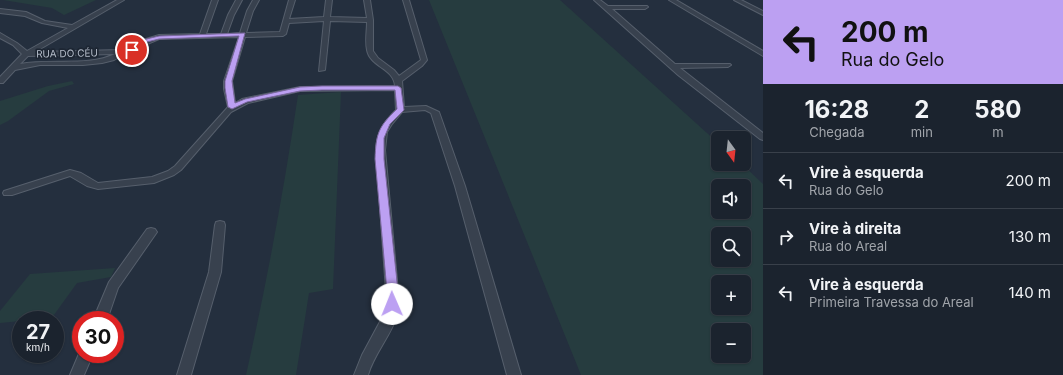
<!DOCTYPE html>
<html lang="pt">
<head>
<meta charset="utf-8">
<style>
  :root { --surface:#1b232e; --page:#242b36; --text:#f1f3f6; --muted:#a0a4aa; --line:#39404a }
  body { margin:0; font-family:Inter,sans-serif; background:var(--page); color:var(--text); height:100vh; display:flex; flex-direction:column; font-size:15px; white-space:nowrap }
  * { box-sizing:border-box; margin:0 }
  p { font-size:13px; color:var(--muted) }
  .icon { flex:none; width:22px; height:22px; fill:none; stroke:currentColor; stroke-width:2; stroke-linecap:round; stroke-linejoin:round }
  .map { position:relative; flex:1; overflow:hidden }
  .sheet { display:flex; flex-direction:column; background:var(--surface); width:300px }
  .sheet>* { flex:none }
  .hud { background:#bca0f2; color:#111; overflow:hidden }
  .needle { width:26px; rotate:165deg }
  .buttons { position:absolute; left:711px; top:131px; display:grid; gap:8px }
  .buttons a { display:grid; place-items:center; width:40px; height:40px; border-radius:6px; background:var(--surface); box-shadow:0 1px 3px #0004,0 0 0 1px var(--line); font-size:20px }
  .speed { position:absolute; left:12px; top:311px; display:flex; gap:8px; font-size:20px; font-weight:700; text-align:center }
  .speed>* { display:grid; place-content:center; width:52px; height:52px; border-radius:50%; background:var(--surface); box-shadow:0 1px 3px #0004,0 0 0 1px var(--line); line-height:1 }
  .speed small { font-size:10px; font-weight:400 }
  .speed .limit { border:6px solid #d22; background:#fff; color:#111 }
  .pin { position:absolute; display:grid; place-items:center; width:34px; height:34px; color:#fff; margin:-17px; border:2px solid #fff; border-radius:50%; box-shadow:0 1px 4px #0007 }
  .me { position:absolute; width:44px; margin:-22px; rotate:359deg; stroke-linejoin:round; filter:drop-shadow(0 0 3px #0008) }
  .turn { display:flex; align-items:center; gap:14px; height:84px; padding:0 12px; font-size:18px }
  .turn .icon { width:52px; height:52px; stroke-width:2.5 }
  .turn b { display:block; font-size:28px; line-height:34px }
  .eta { display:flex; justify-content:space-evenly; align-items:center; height:68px; text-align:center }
  .eta b { font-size:24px; font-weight:700; line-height:28px }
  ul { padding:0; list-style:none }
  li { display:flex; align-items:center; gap:12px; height:56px; padding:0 12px; border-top:1px solid var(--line) }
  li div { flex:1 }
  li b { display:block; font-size:15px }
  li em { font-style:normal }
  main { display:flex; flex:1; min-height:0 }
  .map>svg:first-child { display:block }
  .green { fill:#263c3f; fill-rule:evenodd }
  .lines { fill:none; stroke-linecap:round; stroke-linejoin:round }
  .street-casing { stroke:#565f6c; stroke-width:2 }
  .street { fill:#38414e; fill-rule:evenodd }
  .route { fill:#bca0f2; stroke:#7a689d }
  .labels { text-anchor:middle; stroke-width:3.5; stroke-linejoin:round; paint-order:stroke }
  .far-street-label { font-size:10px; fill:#b4bcc9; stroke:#1d2633 }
</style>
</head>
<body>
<main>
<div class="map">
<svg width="763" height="375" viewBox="0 0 763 375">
  <rect width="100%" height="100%" fill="#242f3e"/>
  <g class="green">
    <polygon points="3,0 96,0 64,15 52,8"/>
    <path d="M429 0H560L718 143V164H742L763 184V375H581ZM718 186H744V212H718ZM718 234H744V260H718ZM718 282H744V308H718ZM718 330H744V356H718Z"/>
    <polygon points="72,81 74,84 49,91 8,121 0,125 0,101 48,86"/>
    <path d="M341 92 333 289 309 293 296 375H246C267 282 284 189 298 95Z"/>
    <polygon points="115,268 111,277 77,283 51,319 21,320 21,321 0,323 0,311 30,274"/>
  </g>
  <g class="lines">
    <g class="street-casing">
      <g id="street">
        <path d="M117 0H124L35 52 122 50 146 39 159 35 200 34 212 0H218L206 34H221L228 15 236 0H242L234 15 227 34 240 33 247 11 253 0H259L253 11 246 33 280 32 289 0H295L289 19 324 17 326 0H332L330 17 367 18 364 0H370L373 20V51L378 58 394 70 399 76 421 60 403 0H409L427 60 422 66 402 81 404 107 426 106 439 112 465 186 521 375H507L455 186 431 113 425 110 402 112 392 124 387 132 385 150 398 291C398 299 399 308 397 316 390 337 374 354 368 375H354L362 355 383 316 386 291 376 150C377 132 384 122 396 110L395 90 300 91 248 103 231 112 181 170 174 175 154 183 98 189 87 186 70 176 12 195H4L3 193 4 191 70 170 81 173 98 183 152 177 168 171 175 166 228 107 224 89V81L239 37 159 39 124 54 114 60 102 63 83 65H40L15 70 3 83H0V77L22 54 13 45 0 38V33L17 43 27 51 68 28 42 23 25 16 0 13V9L26 12 45 21 72 25ZM324 21 319 71 325 70 330 21 367 22C367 31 365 41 367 50 370 67 394 68 395 86L300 87 242 99 235 103 232 81 245 37 283 36 286 34 289 23ZM115 54C88 67 51 58 20 64L28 56Z"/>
        <polygon points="594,0 600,0 608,6 647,6 648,7 645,9 612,9 675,64 730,64 731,65 728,67 680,68 763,133 763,140 760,139 678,75"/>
        <polygon points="669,0 676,0 763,51 763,56"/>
        <polygon points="734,0 741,0 763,11 763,15"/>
        <polygon points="220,221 224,222 225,225 221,272 191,375 177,375 209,272 215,225 216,222"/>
        <polygon points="151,228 155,229 157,232 118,288 107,320 93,320 109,282 147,229"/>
        <polygon points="81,349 81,354 93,354 84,375 70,375"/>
      </g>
    </g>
    <use href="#street" class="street"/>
  </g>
  <path class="route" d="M245 33 232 81 235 103 245 99 300 87 322 86H398L401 88 404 110 390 124 384 138V159L398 291V304L396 308 392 309 388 308 386 304 387 291 375 159C376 134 378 127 397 109L395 90H322L300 91 247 102 232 109 228 107 225 88V81L239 36 159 39 147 42 134 51 129 50 142 40 159 36Z"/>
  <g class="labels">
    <g class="far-street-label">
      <text transform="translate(67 53) rotate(-1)" y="4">RUA DO CÉU</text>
    </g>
  </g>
</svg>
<div class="buttons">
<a><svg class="needle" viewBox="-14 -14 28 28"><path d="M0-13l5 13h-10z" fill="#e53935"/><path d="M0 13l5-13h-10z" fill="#a0a4aa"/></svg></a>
<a><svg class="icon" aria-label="sound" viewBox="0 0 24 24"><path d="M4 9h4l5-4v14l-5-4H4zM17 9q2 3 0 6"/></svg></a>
<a><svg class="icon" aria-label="search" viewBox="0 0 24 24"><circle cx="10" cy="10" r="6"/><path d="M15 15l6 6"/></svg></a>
<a>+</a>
<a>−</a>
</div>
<div class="speed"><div>27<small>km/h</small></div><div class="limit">30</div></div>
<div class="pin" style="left:132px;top:50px;background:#d93025"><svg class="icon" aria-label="arrive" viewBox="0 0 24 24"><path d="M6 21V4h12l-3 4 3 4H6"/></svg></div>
<svg class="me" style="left:392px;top:304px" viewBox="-20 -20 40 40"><circle r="19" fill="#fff"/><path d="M0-13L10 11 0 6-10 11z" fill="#bca0f2"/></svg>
</div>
<section class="sheet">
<div class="hud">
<div class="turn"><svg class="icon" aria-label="left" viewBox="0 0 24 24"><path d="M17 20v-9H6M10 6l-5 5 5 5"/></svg><div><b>200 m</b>Rua do Gelo</div></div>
</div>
<div class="eta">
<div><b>16:28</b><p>Chegada</p></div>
<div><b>2</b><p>min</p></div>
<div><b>580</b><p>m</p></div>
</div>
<ul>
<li><svg class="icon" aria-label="left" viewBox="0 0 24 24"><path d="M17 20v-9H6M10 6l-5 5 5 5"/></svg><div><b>Vire à esquerda</b><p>Rua do Gelo</p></div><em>200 m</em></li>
<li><svg class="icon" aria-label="right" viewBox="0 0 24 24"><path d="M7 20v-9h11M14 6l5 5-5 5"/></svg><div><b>Vire à direita</b><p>Rua do Areal</p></div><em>130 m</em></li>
<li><svg class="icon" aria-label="left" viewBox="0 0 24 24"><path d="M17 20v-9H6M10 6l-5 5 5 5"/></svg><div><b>Vire à esquerda</b><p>Primeira Travessa do Areal</p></div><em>140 m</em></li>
</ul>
</section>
</main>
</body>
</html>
